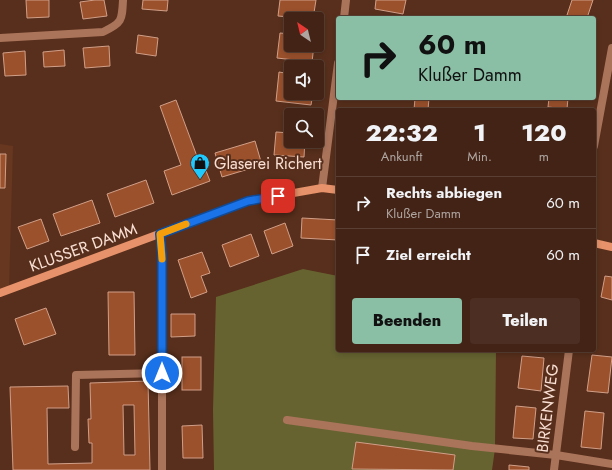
<!DOCTYPE html>
<html lang="de">
<head>
<meta charset="utf-8">
<style>
  :root { --surface:#422315; --page:#4c2f22; --text:#f1f3f6; --muted:#aea4a0; --line:#5a4034; --accent:#8abfa5 }
  body { margin:0; font-family:Jost,sans-serif; background:var(--page); color:var(--text); height:100vh; display:flex; flex-direction:column; font-size:15px; white-space:nowrap }
  * { box-sizing:border-box; margin:0 }
  p { font-size:13px; color:var(--muted) }
  .icon { flex:none; width:22px; height:22px; fill:none; stroke:currentColor; stroke-width:2; stroke-linecap:round; stroke-linejoin:round }
  .map { position:relative; flex:1; overflow:hidden }
  .sheet { position:absolute; left:336px; top:108px; width:260px; height:244px; display:flex; flex-direction:column; background:var(--surface); border-radius:4px; box-shadow:0 2px 6px #0003,0 0 0 1px var(--line) }
  .sheet>* { flex:none }
  .hud { position:absolute; left:336px; top:16px; width:260px; height:84px; border-radius:4px; box-shadow:0 2px 6px #0003,0 0 0 1px var(--line); background:#8abfa5; color:#111; overflow:hidden }
  .needle { width:26px; rotate:325deg }
  .buttons { position:absolute; left:284px; top:12px; display:grid; gap:8px }
  .buttons a { display:grid; place-items:center; width:40px; height:40px; border-radius:4px; background:var(--surface); box-shadow:0 2px 6px #0003,0 0 0 1px var(--line); font-size:20px }
  .pin { position:absolute; display:grid; place-items:center; width:34px; height:34px; color:#fff; margin:-17px; border-radius:8px; box-shadow:0 2px 6px #0006 }
  .me { position:absolute; width:44px; margin:-22px; rotate:0deg; stroke-linejoin:round; filter:drop-shadow(0 0 3px #0008) }
  .turn { display:flex; align-items:center; gap:14px; height:84px; padding:0 16px; font-size:18px }
  .turn .icon { width:52px; height:52px; stroke-width:2.5 }
  .turn b { display:block; font-size:28px; line-height:34px }
  .eta { display:flex; justify-content:space-evenly; align-items:center; height:68px; text-align:center }
  .eta b { font-size:24px; font-weight:800; line-height:28px }
  .button { display:flex; gap:8px; margin-top:auto; padding:8px 16px }
  .button a { flex:1; height:46px; border-radius:4px; background:var(--accent); color:#111; font-size:16px; font-weight:800; line-height:46px; text-align:center }
  .button a+a { background:var(--page); color:var(--text) }
  ul { padding:0; list-style:none }
  li { display:flex; align-items:center; gap:12px; height:52px; padding:0 16px; border-top:1px solid var(--line) }
  li div { flex:1 }
  li b { display:block; font-size:15px }
  li em { font-style:normal }
  .map>svg:first-child { display:block }
  .built { fill:#673720 }
  .green { fill:#666331 }
  .building { fill:#9b512c; stroke:#d19f88; fill-rule:evenodd }
  .lines { fill:none; stroke-linecap:round; stroke-linejoin:round }
  .service { stroke:#aa745b; stroke-width:8 }
  .minor { stroke:#aa745b; stroke-width:8 }
  .secondary { stroke:#e7926a; stroke-width:8 }
  .route-casing { stroke:#114b97; stroke-width:10 }
  .route { stroke:#1a73e8; stroke-width:7 }
  .slow { stroke:#f59e0b; stroke-width:7 }
  .labels { text-anchor:middle; stroke-width:4; stroke-linejoin:round; paint-order:stroke }
  .poi-label { font-size:16px; fill:#fae0d4; stroke:#582f1c; text-anchor:start }
  .street-label { font-size:16px; fill:#fae0d4; stroke:#582f1c }
</style>
</head>
<body>
<div class="map">
<svg width="612" height="470" viewBox="0 0 612 470">
  <rect width="100%" height="100%" fill="#582f1c"/>
  <polygon class="built" points="0,144 13,146 9,290 0,293"/>
  <polygon class="green" points="303,269 338,276 338,350 496,350 495,449 492,470 214,470 213,410 216,297"/>
  <g class="building">
    <polygon points="26,0 49,0 49,17 27,18"/>
    <polygon points="95,0 104,0 107,16 83,19 80,2"/>
    <polygon points="143,0 168,0 167,11 142,9"/>
    <polygon points="280,0 316,0 313,19 278,16"/>
    <polygon points="376,0 406,0 403,14 375,9"/>
    <polygon points="572,0 593,0 587,18 577,18 567,15"/>
    <polygon points="280,33 291,34 291,45 314,45 312,62 277,58"/>
    <polygon points="138,35 158,38 156,56 136,53"/>
    <polygon points="109,46 110,66 85,68 83,48"/>
    <polygon points="64,50 65,66 44,67 43,52"/>
    <polygon points="25,51 26,75 5,76 3,53"/>
    <polygon points="279,72 291,74 291,93 313,93 311,105 276,101"/>
    <polygon points="415,98 429,98 428,110 414,110"/>
    <polygon points="549,98 568,98 567,109 548,107"/>
    <polygon points="176,100 198,159 201,158 210,181 172,195 164,171 181,165 160,106"/>
    <polygon points="276,132 291,133 291,141 305,141 304,157 274,155"/>
    <polygon points="255,141 262,165 222,177 215,153"/>
    <polygon points="0,154 6,154 5,188 0,188"/>
    <polygon points="146,180 154,203 115,217 107,194"/>
    <polygon points="92,200 100,223 61,236 53,214"/>
    <polygon points="302,218 338,220 338,240 301,238"/>
    <polygon points="41,219 49,241 27,249 18,227"/>
    <polygon points="285,223 293,246 272,254 264,231"/>
    <polygon points="251,234 259,256 230,267 222,245"/>
    <polygon points="202,252 210,273 201,276 207,292 191,298 178,260"/>
    <polygon points="605,276 612,277 612,300 601,297"/>
    <polygon points="108,292 134,292 135,355 109,355"/>
    <polygon points="46,308 56,334 24,345 15,319"/>
    <polygon points="171,314 195,314 195,336 171,337"/>
    <polygon points="592,355 612,357 608,393 587,391"/>
    <polygon points="522,356 544,358 541,391 518,388"/>
    <rect x="182" y="357" width="19" height="33"/>
    <path d="M148 381 150 470H13L10 387 68 386 69 408H47L48 464 92 463V443H89L88 419H91L90 383ZM123 405H134L135 455H124Z"/>
    <polygon points="516,406 536,408 533,439 513,438"/>
    <polygon points="585,411 604,413 601,449 581,447"/>
    <polygon points="202,425 203,458 183,458 182,426"/>
    <polygon points="356,442 455,455 453,470 352,469"/>
    <polygon points="509,465 529,467 529,470 509,470"/>
  </g>
  <g class="lines">
    <g class="service">
      <polyline points="287,420 472,446 556,455"/>
      <polyline points="75,447 76,375 162,373"/>
    </g>
    <g class="minor">
      <polyline points="344,18 346,0"/>
      <path d="M0 38 103 32C122 23 122 21 123 0"/>
      <polyline points="594,146 612,48"/>
      <polyline points="322,188 338,63"/>
      <polyline points="160,234 162,254 162,470"/>
      <polyline points="556,455 612,464"/>
      <polyline points="554,470 569,350"/>
    </g>
    <g class="secondary">
      <polyline points="594,243 612,247"/>
      <polyline points="0,293 248,201 322,188 338,190"/>
    </g>
  </g>
  <g class="lines">
    <g class="route-casing">
      <polyline id="route" points="162,373 162,254 160,234 248,201 278,196"/>
    </g>
    <use href="#route" class="route"/>
    <polyline class="slow" points="162,259 160,234 186,224"/>
  </g>
  <defs>
    <g id="shop-pin" transform="scale(1)"><path d="M0 17L-7.5 6A9.5 9.5 0 1 1 7.5 6Z" fill="#1fc9fd" stroke="#582f1c"/><path d="M-5-2.5h2.3a2.7 3.5 0 0 1 5.4 0H5L5.5 6h-11ZM-1.5-2.5h3a1.5 2.3 0 0 0-3 0Z" fill="#111"/></g>
  </defs>
  <g fill-rule="evenodd">
    <use href="#shop-pin" x="200" y="163"/>
  </g>
  <g class="labels">
    <g class="poi-label">
      <text x="214" y="169">Glaserei Richert</text>
    </g>
    <g class="street-label">
      <text transform="translate(83 247) rotate(-20)" y="6">KLUSSER DAMM</text>
      <text transform="translate(547 408) rotate(-83)" y="6">BIRKENWEG</text>
    </g>
  </g>
</svg>
<div class="buttons">
<a><svg class="needle" viewBox="-14 -14 28 28"><path d="M0-13l5 13h-10z" fill="#e53935"/><path d="M0 13l5-13h-10z" fill="#aea4a0"/></svg></a>
<a><svg class="icon" aria-label="sound" viewBox="0 0 24 24"><path d="M4 9h4l5-4v14l-5-4H4zM17 9q2 3 0 6"/></svg></a>
<a><svg class="icon" aria-label="search" viewBox="0 0 24 24"><circle cx="10" cy="10" r="6"/><path d="M15 15l6 6"/></svg></a>
</div>
<div class="pin" style="left:278px;top:196px;background:#d93025"><svg class="icon" aria-label="arrive" viewBox="0 0 24 24"><path d="M6 21V4h12l-3 4 3 4H6"/></svg></div>
<svg class="me" style="left:162px;top:373px" viewBox="-20 -20 40 40"><circle r="17" fill="#1a73e8" stroke="#fff" stroke-width="3"/><path d="M0-11L8 9 0 5-8 9z" fill="#fff"/></svg>
<div class="hud">
<div class="turn"><svg class="icon" aria-label="right" viewBox="0 0 24 24"><path d="M7 20v-9h11M14 6l5 5-5 5"/></svg><div><b>60 m</b>Klußer Damm</div></div>
</div>
<section class="sheet">
<div class="eta">
<div><b>22:32</b><p>Ankunft</p></div>
<div><b>1</b><p>Min.</p></div>
<div><b>120</b><p>m</p></div>
</div>
<ul>
<li><svg class="icon" aria-label="right" viewBox="0 0 24 24"><path d="M7 20v-9h11M14 6l5 5-5 5"/></svg><div><b>Rechts abbiegen</b><p>Klußer Damm</p></div><em>60 m</em></li>
<li><svg class="icon" aria-label="arrive" viewBox="0 0 24 24"><path d="M6 21V4h12l-3 4 3 4H6"/></svg><div><b>Ziel erreicht</b></div><em>60 m</em></li>
</ul>
<div class="button"><a>Beenden</a><a>Teilen</a></div>
</section>
</div>
</body>
</html>
